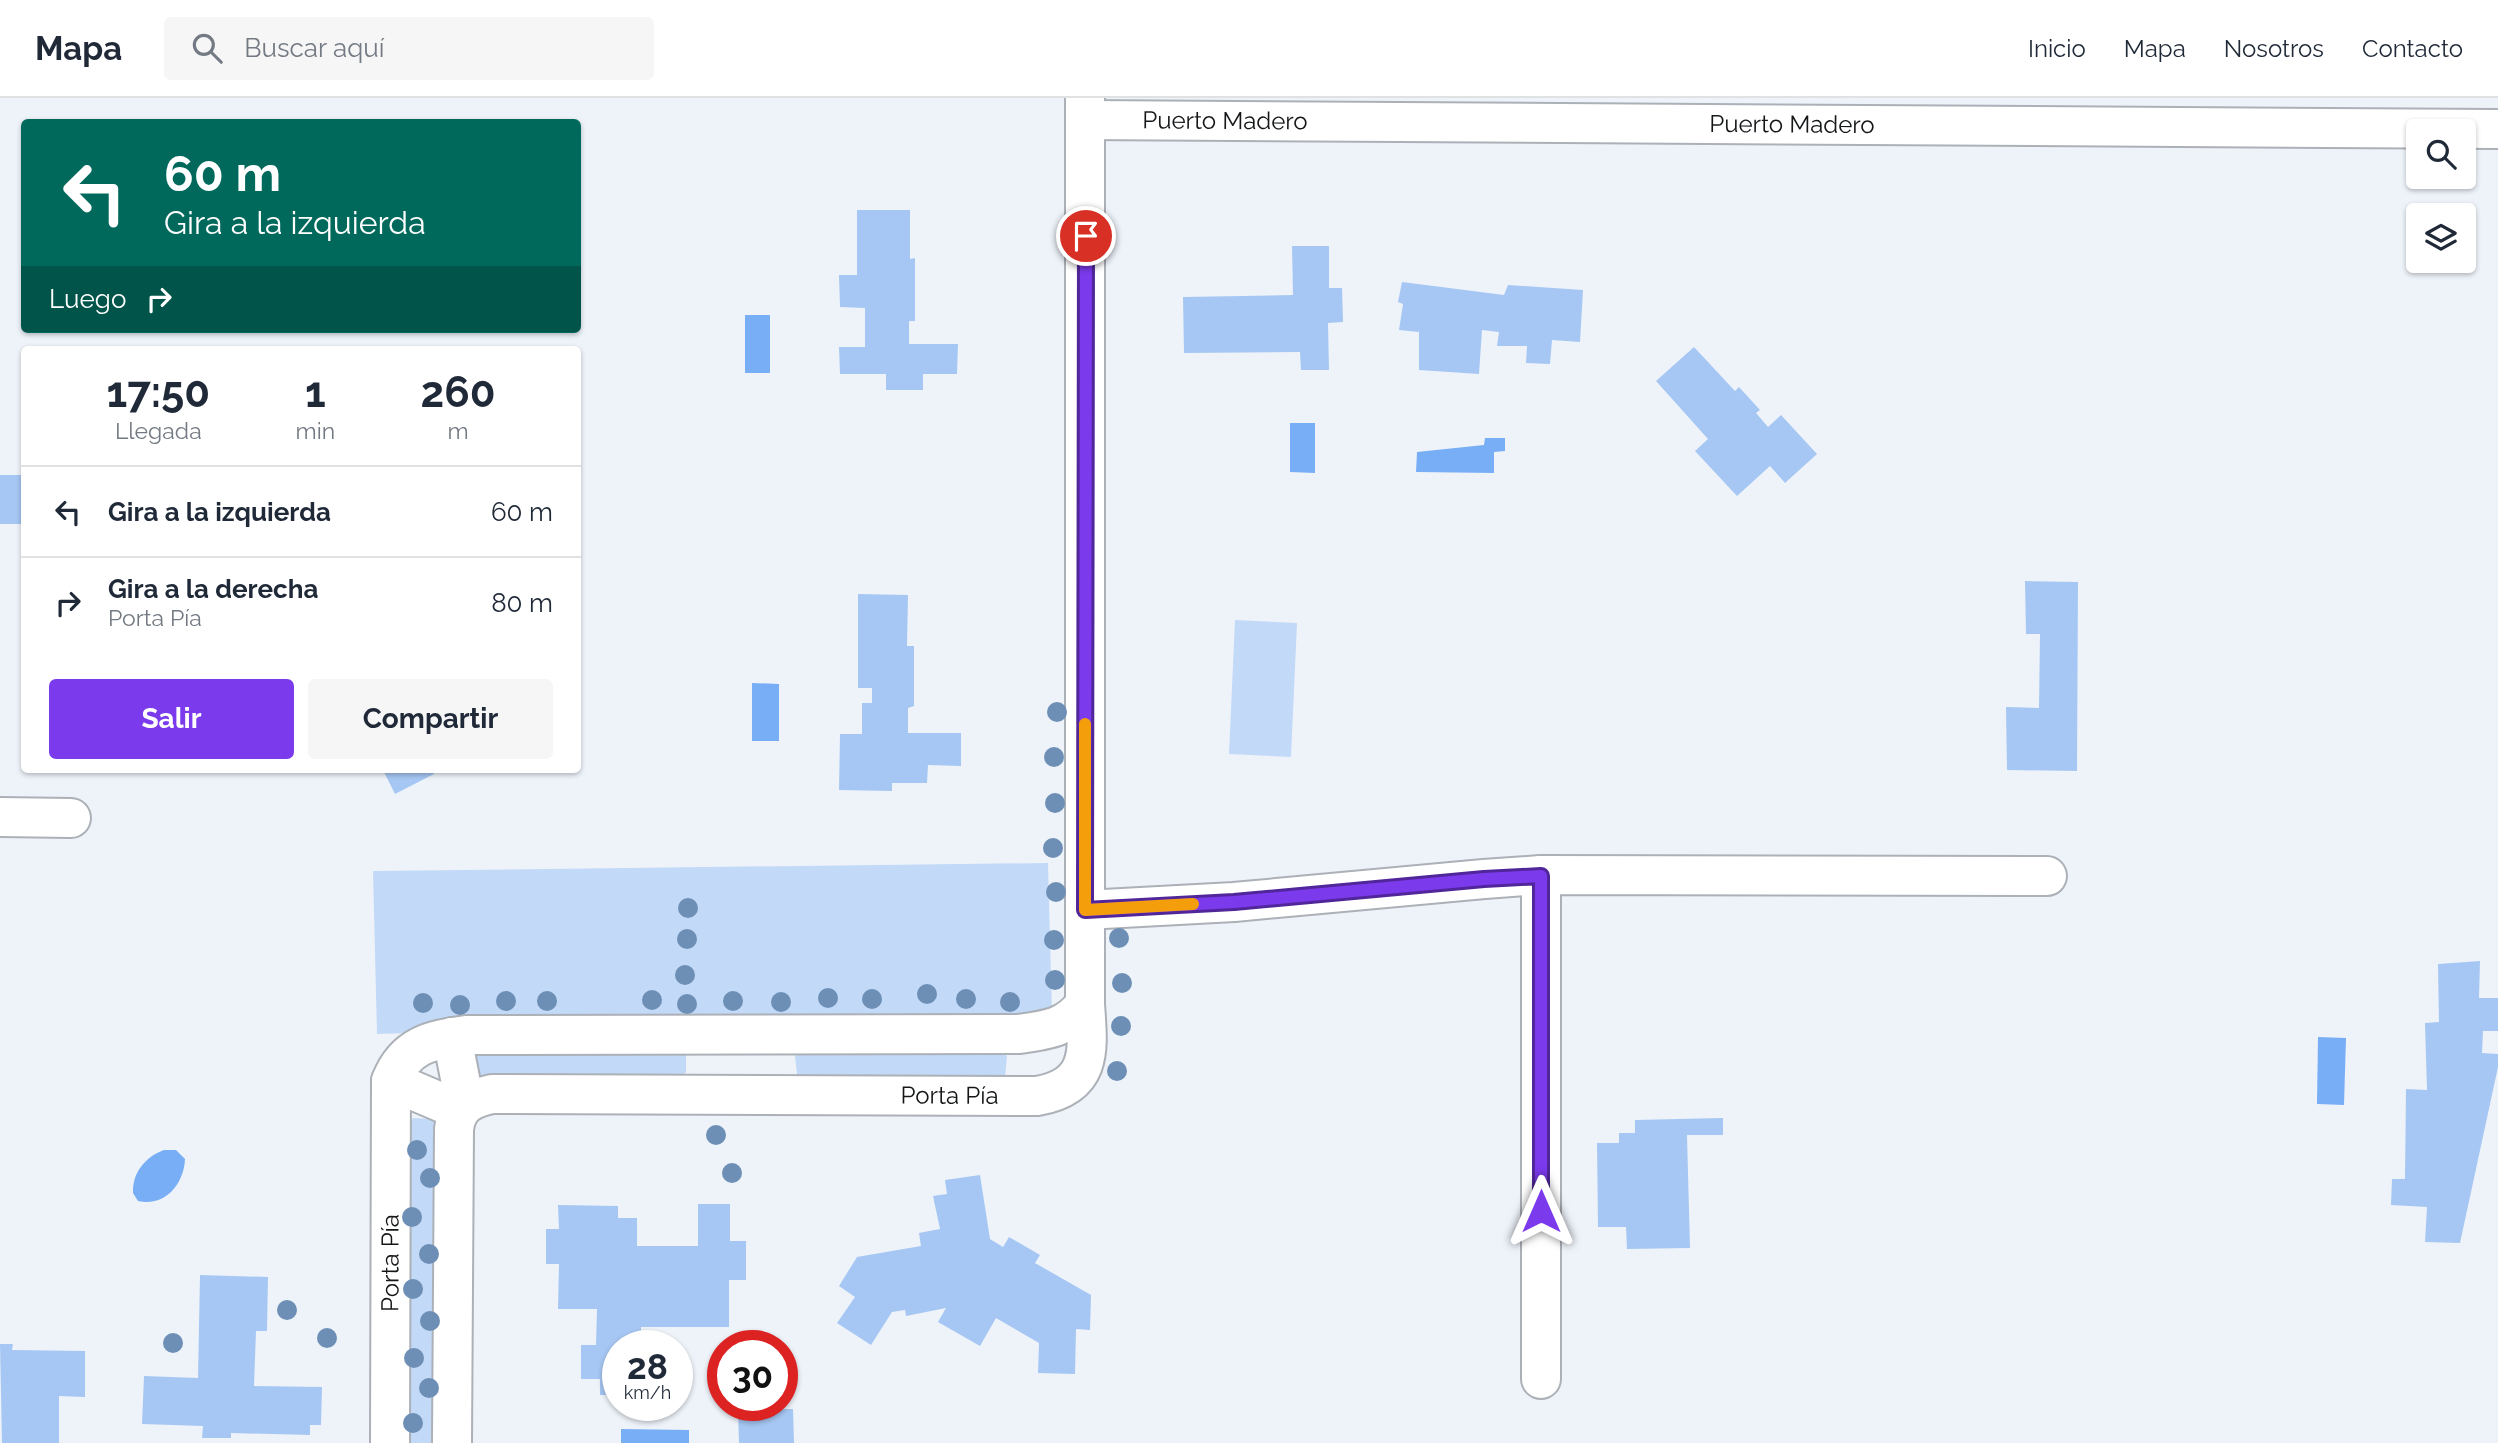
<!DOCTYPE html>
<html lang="es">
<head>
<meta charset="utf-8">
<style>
  :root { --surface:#fff; --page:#f6f6f7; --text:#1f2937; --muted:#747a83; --line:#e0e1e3; --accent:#7c3aed }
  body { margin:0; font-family:Raleway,sans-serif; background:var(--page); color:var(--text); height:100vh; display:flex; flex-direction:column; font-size:26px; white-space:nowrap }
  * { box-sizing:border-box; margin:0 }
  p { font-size:23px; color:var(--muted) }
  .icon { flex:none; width:38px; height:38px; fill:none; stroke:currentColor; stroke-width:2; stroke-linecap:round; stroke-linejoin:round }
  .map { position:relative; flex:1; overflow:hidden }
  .details { position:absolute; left:21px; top:248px; width:560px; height:427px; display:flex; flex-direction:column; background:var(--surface); border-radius:7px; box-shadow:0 2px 5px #0004 }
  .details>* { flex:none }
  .top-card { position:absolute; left:21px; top:21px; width:560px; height:214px; border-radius:7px; box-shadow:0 2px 5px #0004; background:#00695c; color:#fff; overflow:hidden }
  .controls { position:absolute; left:2406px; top:21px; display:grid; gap:14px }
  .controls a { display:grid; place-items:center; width:70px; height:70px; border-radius:7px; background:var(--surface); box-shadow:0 2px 5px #0004; font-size:35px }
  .speed { position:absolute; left:602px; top:1232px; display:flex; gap:14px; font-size:35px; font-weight:700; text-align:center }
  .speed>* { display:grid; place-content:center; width:91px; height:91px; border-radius:50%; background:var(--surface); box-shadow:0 2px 5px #0004; line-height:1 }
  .speed small { font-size:18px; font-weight:400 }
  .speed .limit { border:10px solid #d22; background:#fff; color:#111 }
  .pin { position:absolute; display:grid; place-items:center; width:60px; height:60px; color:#fff; margin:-30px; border:4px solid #fff; border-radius:50%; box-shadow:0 2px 7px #0007 }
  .me { position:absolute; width:77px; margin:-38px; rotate:0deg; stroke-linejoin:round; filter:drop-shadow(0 0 5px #0008) }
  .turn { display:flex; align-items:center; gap:24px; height:147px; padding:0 28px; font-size:32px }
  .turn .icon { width:91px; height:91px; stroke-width:2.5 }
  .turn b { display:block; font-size:49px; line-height:60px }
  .then { display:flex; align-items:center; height:66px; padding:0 28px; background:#0003; gap:14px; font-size:26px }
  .eta { display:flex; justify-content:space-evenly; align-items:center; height:119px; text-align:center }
  .eta b { font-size:42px; font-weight:700; line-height:49px }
  .primary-button { display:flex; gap:14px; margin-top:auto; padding:14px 28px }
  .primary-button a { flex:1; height:80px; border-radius:7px; background:var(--accent); color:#fff; font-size:28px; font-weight:700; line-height:80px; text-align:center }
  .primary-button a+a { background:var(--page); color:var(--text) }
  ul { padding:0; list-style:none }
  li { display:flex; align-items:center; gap:21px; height:91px; padding:0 28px; border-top:2px solid var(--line) }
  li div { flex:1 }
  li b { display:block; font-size:26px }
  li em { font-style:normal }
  header { display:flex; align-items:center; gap:42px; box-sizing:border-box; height:98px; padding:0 35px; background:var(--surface); border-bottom:2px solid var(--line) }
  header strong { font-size:33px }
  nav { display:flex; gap:38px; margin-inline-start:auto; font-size:24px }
  .search { width:490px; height:63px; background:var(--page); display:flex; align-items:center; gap:18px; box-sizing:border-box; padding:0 24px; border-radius:7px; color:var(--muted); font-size:26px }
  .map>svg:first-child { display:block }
  .green { fill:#c2d9f8 }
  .water { fill:#78aef6 }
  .building { fill:#a6c7f3 }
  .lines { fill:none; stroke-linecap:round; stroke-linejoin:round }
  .minor-casing { stroke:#acb0b7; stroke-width:42 }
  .minor { stroke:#fff; stroke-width:38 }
  .tree { fill:#6d8fb5 }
  .route-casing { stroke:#51269a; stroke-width:18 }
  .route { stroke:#7c3aed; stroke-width:12 }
  .slow { stroke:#f59e0b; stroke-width:12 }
  .labels { text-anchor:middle; stroke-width:5; stroke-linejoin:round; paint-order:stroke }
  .street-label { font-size:24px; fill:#141618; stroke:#eef3fa }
</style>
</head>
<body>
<header>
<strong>Mapa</strong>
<div class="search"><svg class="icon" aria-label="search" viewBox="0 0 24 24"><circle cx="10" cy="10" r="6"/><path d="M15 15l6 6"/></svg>Buscar aquí</div>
<nav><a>Inicio</a><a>Mapa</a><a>Nosotros</a><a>Contacto</a></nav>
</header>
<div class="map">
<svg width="2498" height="1345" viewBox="0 0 2498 1345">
  <rect width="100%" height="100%" fill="#eef3fa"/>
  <g class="green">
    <polygon points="1235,522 1297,525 1291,659 1229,656"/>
    <polygon points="1048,765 1052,916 377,936 373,773"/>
    <polygon points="489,948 673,948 686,956 686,974 676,984 490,985 477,978 474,960"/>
    <polygon points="807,948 993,948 1007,958 1005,979 992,985 809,984 797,976 795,958"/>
    <polygon points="413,1020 432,1021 439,1032 439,1345 404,1345 404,1031"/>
  </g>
  <g class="water">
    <rect x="745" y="217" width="25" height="58"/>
    <polygon points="1290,325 1315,325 1315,375 1290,374"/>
    <polygon points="1485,340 1505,340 1505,353 1494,354 1494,375 1416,374 1417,354 1484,347"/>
    <polygon points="752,585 779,586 779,643 752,643"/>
    <polygon points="2318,939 2346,940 2344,1007 2317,1006"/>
    <path d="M164 1052H176L185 1061C184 1086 165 1109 138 1103L133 1095C132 1075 145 1059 164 1052Z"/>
    <polygon points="621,1331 689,1332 689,1345 621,1345"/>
  </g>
  <g class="building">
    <polygon points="857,112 910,112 910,161 915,160 915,223 909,223 909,246 958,246 957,276 923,276 923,292 886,292 886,276 840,276 839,249 865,249 865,210 840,209 839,177 857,177"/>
    <polygon points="1292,148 1329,148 1329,190 1342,190 1343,224 1328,225 1329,272 1301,272 1300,254 1184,255 1183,199 1293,197"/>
    <polygon points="1402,184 1504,197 1508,187 1583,192 1580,244 1552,242 1550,266 1526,265 1527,248 1497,248 1499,234 1482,232 1479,276 1419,272 1419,234 1399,232 1403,206 1398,204"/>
    <polygon points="1694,249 1735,293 1739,289 1760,312 1756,315 1768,329 1781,317 1817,356 1785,385 1770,368 1737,398 1695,353 1708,341 1656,283"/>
    <polygon points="0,377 23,377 24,426 0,426"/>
    <polygon points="2025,483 2078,484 2077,673 2007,672 2006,609 2039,610 2040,536 2026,536"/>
    <polygon points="858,496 908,497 907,548 914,548 914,608 908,610 908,635 961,635 961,668 928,667 927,685 892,685 892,693 839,692 840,636 862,636 862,605 872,605 872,590 858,590"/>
    <polygon points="383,672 432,672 434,676 395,696"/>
    <polygon points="2480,863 2479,900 2498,900 2498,933 2483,933 2482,955 2498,956 2498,969 2460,1145 2425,1144 2427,1109 2391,1107 2392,1081 2405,1081 2406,991 2427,992 2425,925 2439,924 2438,866"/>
    <polygon points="1723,1020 1723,1037 1687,1037 1690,1150 1627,1151 1626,1129 1598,1129 1597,1045 1619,1045 1619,1035 1635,1035 1635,1022"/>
    <polygon points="980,1077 990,1141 1003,1149 1009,1139 1040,1157 1035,1165 1091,1197 1090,1232 1076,1231 1075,1276 1038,1275 1039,1245 996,1220 980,1248 938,1224 946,1210 906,1218 905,1212 892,1214 871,1247 837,1225 855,1199 839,1188 857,1159 921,1148 919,1135 940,1131 933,1098 947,1096 945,1082"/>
    <polygon points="698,1106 730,1106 730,1143 746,1143 746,1182 729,1182 729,1229 641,1229 641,1248 618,1248 618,1297 600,1297 600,1281 581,1281 581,1247 596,1247 597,1211 558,1211 559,1166 546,1166 546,1131 559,1131 558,1107 618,1108 618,1120 637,1120 637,1148 698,1148"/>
    <polygon points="200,1177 268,1179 267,1233 256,1233 254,1288 322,1289 321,1327 310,1327 310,1337 231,1335 231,1340 202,1340 203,1328 142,1326 144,1278 198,1280"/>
    <polygon points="0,1246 13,1246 12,1252 85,1253 85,1299 59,1298 59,1345 2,1345"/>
    <polygon points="793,1311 794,1345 739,1345 738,1312"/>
  </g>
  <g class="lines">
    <g class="minor-casing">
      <g id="minor">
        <path id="s1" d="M1085 22 2498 31"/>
        <polyline points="0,719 71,720"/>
        <polyline points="1085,812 1234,804 1484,781 1541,777 2047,778"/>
        <polyline points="452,939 465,1006"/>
        <polyline points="391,983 459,1012"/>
        <polyline points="1541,1281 1541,777"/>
        <path id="s2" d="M390 1345 391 983C405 947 431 942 466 937L1019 936C1048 932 1067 930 1085 906"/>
        <path id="s3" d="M452 1345 454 1031C457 1007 470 1001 492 996L1037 998C1094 988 1088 951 1085 906V0"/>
      </g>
    </g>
    <use href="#minor" class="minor"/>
  </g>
  <g class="tree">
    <circle cx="1057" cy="614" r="10"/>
    <circle cx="1054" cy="659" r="10"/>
    <circle cx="1055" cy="705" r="10"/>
    <circle cx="1053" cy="750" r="10"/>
    <circle cx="1056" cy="794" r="10"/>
    <circle cx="688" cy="810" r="10"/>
    <circle cx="1119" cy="840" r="10"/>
    <circle cx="687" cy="841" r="10"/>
    <circle cx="1054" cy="842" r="10"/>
    <circle cx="685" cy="877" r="10"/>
    <circle cx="1055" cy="882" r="10"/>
    <circle cx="1122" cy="885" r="10"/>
    <circle cx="927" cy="896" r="10"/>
    <circle cx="828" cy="900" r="10"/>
    <circle cx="872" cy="901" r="10"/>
    <circle cx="966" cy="901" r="10"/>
    <circle cx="652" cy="902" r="10"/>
    <circle cx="506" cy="903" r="10"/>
    <circle cx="547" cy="903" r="10"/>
    <circle cx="733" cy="903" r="10"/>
    <circle cx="781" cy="904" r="10"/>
    <circle cx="1010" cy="904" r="10"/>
    <circle cx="423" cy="905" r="10"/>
    <circle cx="687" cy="906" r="10"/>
    <circle cx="460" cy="907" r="10"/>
    <circle cx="1121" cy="928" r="10"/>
    <circle cx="1117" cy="973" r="10"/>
    <circle cx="716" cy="1037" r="10"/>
    <circle cx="417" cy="1052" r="10"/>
    <circle cx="732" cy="1075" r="10"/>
    <circle cx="430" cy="1080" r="10"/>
    <circle cx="412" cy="1119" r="10"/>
    <circle cx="429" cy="1156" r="10"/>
    <circle cx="413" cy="1191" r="10"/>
    <circle cx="287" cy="1212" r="10"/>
    <circle cx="430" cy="1223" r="10"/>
    <circle cx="327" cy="1240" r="10"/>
    <circle cx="173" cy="1245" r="10"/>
    <circle cx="414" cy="1260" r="10"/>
    <circle cx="429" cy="1290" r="10"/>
    <circle cx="413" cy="1325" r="10"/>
  </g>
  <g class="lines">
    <g class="route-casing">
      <polyline id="route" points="1086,138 1085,812 1234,804 1484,781 1541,778 1541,1113"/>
    </g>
    <use href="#route" class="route"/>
    <polyline class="slow" points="1085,626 1085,812 1193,806"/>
  </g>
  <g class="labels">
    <g class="street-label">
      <text dy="8" stroke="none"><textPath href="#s1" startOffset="140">Puerto Madero</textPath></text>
      <text dy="8" stroke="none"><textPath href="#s1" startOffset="707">Puerto Madero</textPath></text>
      <text dy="8" stroke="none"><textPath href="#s3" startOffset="828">Porta Pía</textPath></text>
      <text dy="8" stroke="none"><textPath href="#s2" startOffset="180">Porta Pía</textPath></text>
    </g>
  </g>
</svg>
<div class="controls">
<a><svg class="icon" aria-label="search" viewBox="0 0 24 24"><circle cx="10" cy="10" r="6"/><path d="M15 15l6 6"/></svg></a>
<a><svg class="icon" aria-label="layers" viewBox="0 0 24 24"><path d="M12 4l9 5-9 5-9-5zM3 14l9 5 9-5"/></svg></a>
</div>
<div class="speed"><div>28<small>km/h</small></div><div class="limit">30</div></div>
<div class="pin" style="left:1086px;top:138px;background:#d93025"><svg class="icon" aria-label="arrive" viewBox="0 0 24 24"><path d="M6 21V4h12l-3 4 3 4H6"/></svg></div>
<svg class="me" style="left:1541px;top:1113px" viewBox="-20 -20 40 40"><path d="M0-17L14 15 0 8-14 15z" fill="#7c3aed" stroke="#fff" stroke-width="4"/></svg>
<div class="top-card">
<div class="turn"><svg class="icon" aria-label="left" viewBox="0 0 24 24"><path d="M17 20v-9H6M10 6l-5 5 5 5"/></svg><div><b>60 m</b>Gira a la izquierda</div></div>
<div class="then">Luego<svg class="icon" aria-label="right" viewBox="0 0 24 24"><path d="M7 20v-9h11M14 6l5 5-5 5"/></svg></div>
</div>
<section class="details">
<div class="eta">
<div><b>17:50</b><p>Llegada</p></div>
<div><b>1</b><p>min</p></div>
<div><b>260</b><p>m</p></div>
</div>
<ul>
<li><svg class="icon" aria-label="left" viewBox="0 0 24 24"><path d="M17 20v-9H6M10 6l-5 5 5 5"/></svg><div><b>Gira a la izquierda</b></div><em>60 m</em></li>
<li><svg class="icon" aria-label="right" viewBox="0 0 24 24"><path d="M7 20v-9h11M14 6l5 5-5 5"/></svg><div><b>Gira a la derecha</b><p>Porta Pía</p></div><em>80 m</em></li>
</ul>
<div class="primary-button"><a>Salir</a><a>Compartir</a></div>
</section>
</div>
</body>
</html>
